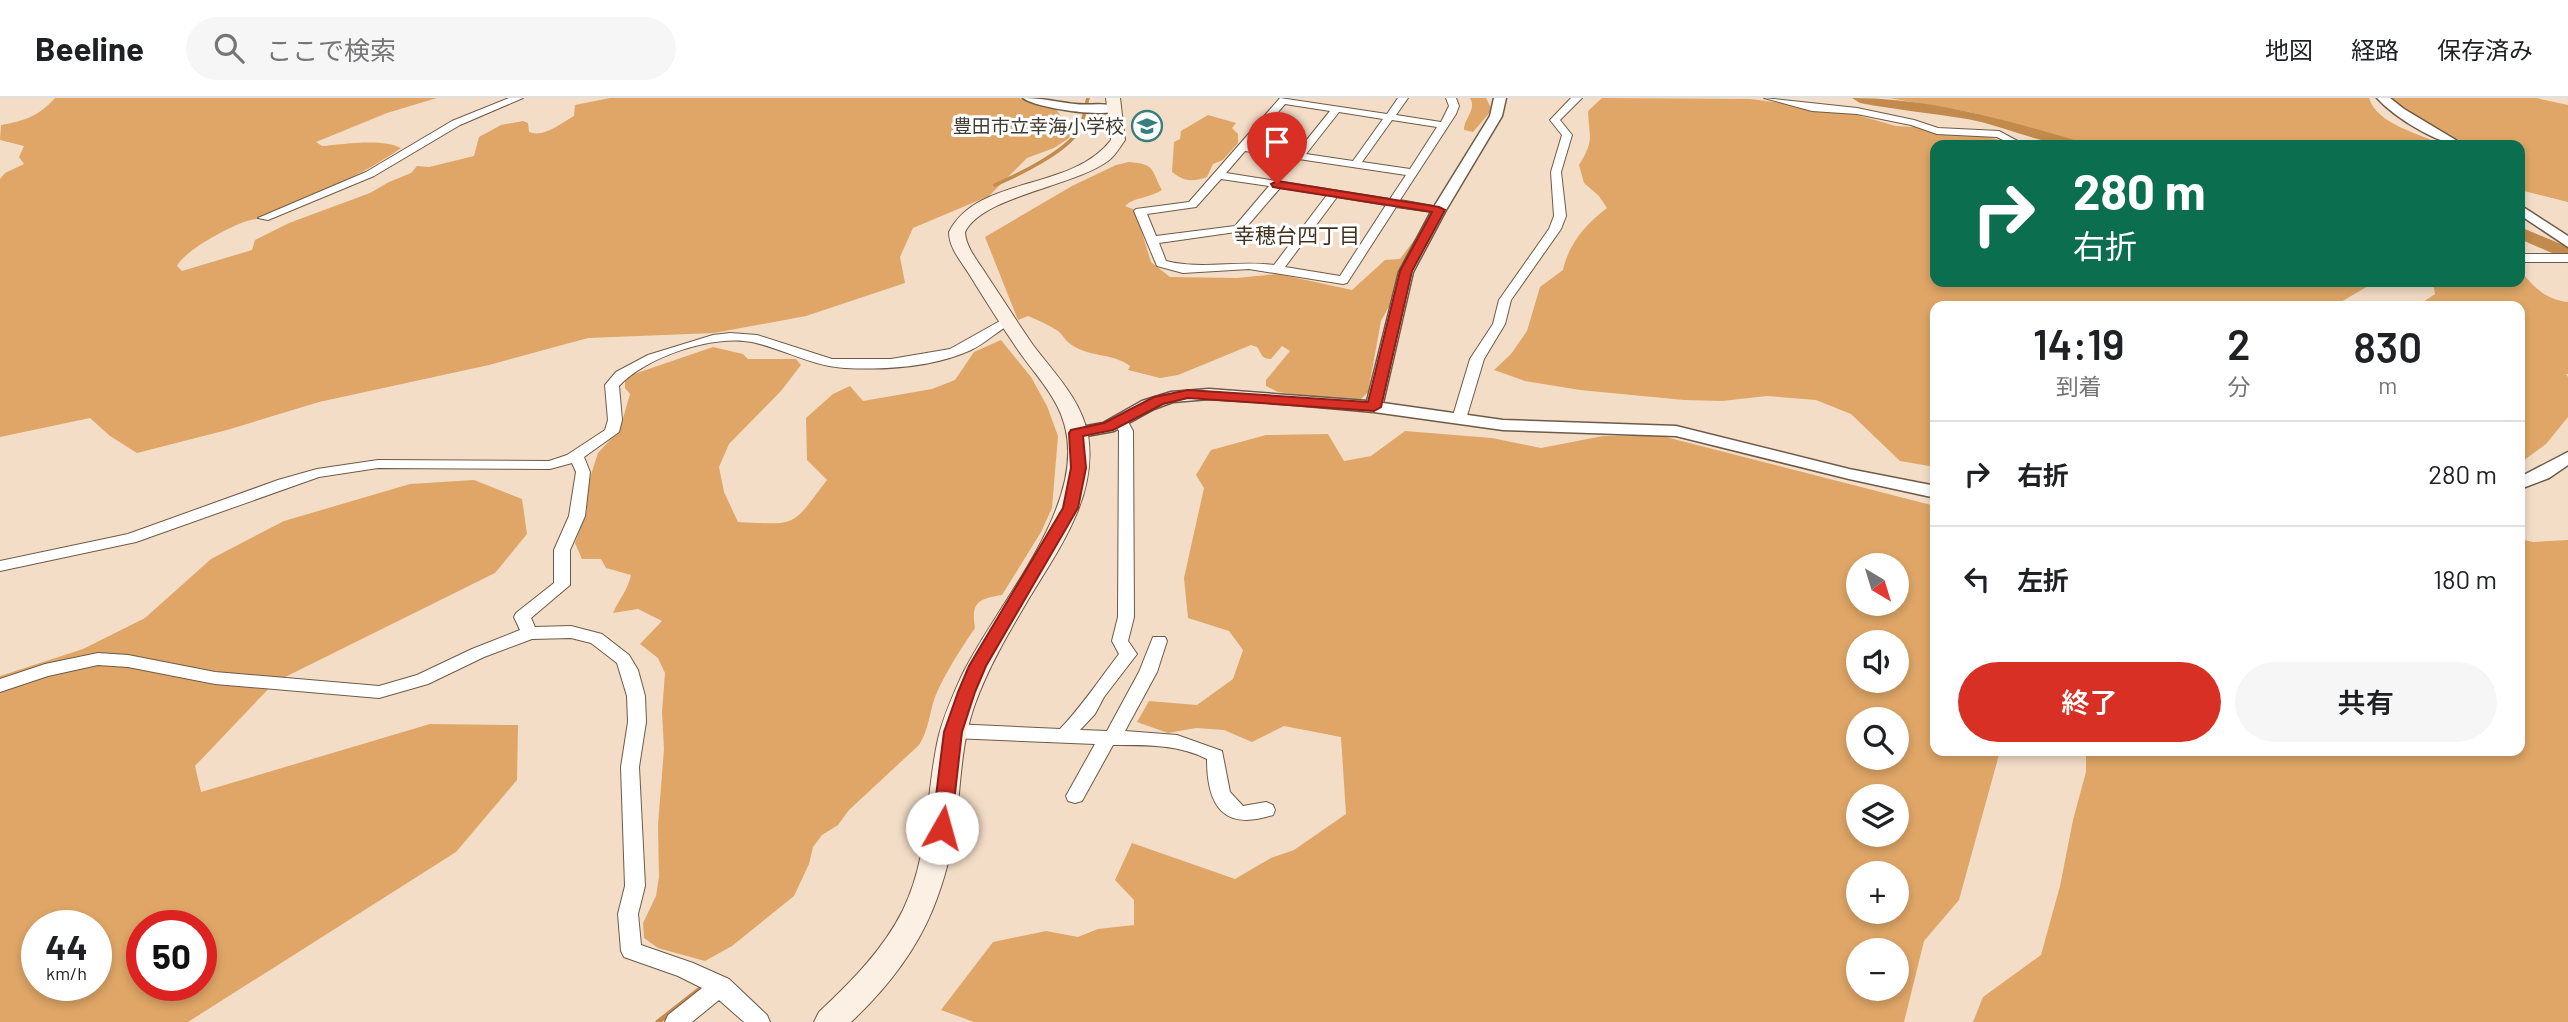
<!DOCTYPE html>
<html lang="ja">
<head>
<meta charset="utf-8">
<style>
  :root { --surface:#fff; --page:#f6f6f6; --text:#202124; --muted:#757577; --line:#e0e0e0; --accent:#d93025 }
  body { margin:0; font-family:Barlow,"Noto Sans JP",sans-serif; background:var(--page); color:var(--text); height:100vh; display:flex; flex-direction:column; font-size:26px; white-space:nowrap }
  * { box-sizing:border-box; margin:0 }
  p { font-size:23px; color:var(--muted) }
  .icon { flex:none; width:38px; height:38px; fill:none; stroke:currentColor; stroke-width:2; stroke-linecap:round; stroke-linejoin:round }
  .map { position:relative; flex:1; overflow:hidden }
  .details { position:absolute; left:1930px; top:203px; width:595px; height:455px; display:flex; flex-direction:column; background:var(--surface); border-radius:14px; box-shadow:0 4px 10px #0003 }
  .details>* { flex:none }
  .banner { position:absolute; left:1930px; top:42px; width:595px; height:147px; border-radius:14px; box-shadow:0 4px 10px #0003; background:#0b6e4f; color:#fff; overflow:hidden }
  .needle { width:46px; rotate:142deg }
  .fabs { position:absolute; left:1846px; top:455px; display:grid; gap:14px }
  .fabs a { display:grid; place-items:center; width:63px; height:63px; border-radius:50%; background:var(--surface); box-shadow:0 4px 10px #0003; font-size:35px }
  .speed { position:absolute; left:21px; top:812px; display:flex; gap:14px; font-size:35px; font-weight:700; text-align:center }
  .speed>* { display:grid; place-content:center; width:91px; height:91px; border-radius:50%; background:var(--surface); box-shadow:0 4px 10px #0003; line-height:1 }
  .speed small { font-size:18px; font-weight:400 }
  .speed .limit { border:10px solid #d22; background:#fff; color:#111 }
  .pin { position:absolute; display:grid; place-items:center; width:60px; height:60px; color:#fff; margin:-72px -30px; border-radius:50% 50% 50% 0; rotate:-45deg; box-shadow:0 0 7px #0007 }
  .pin .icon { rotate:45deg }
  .me { position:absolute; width:77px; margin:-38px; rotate:7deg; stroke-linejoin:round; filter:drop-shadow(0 0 5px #0008) }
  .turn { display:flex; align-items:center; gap:24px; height:147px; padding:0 28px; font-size:32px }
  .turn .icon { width:91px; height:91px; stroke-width:2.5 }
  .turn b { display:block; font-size:49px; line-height:60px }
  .eta { display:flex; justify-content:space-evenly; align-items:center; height:119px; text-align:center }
  .eta b { font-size:42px; font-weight:600; line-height:49px }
  .action { display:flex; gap:14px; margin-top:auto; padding:14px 28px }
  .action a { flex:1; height:80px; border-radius:42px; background:var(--accent); color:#fff; font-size:28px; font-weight:600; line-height:80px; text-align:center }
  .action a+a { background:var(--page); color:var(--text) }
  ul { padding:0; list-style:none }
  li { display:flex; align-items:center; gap:21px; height:105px; padding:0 28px; border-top:2px solid var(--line) }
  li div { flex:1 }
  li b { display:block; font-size:26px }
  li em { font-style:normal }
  header { display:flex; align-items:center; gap:42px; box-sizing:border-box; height:98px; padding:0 35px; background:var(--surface); border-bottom:2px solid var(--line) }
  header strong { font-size:33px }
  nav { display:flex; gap:38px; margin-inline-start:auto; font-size:24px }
  .search { width:490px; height:63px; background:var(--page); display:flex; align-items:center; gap:18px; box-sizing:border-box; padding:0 24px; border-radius:38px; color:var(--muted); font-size:26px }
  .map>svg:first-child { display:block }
  .forest { fill:#dfa667; fill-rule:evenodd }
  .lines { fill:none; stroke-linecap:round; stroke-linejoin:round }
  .stream-far1 { stroke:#c28a4c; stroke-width:3.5 }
  .stream { stroke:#c28a4c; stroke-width:5 }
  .river { fill:#c28a4c; fill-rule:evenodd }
  .minor-casing { stroke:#6e5b47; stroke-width:2 }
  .tertiary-casing { stroke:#6e5b47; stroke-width:3 }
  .secondary-casing { stroke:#6e5b47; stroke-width:2 }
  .minor { fill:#fff; fill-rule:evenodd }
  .tertiary { fill:#fff; fill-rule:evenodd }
  .secondary { fill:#fcf0e4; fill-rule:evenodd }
  .route { fill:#d93025; stroke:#8d1f18; stroke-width:2 }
  .labels { text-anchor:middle; stroke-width:6; stroke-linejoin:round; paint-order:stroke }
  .far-poi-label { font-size:19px; fill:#423a31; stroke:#fff; text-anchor:end }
  .far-neighbourhood-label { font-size:21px; fill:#43321f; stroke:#fff }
</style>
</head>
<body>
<header>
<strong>Beeline</strong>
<div class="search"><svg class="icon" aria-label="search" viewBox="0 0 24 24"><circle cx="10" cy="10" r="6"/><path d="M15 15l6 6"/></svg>ここで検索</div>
<nav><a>地図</a><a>経路</a><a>保存済み</a></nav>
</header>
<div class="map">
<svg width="2568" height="924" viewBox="0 0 2568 924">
  <rect width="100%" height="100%" fill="#f3ddc7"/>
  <g class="forest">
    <path d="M55 0H437L387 15 316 44 322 48C342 46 384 40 401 50 363 77 312 98 270 117 261 121 253 121 244 124 227 130 184 153 177 168L182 173 252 152 255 142 289 125 370 95 389 84 411 75 417 68 429 69 474 58 479 39 501 27 523 23 528 25 529 34C544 40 561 25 574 18L575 7 610 0H1019L1055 10 1064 22 1076 21 1069 40 1054 50 1027 60 989 98 913 130 900 159 905 185 806 218 714 235 588 240 489 267 319 304 227 332 137 355 110 338 90 320 0 339V81L5 75 24 66 19 59 24 48 0 42 1 27C24 23 39 18 55 0Z"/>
    <path d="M1470 0H1486L1492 12 1473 34 1464 32C1464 20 1477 12 1470 0Z"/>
    <path d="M1602 0 1750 1 1843 13 1896 28 1952 31 2023 47H1936V184H2375L2334 208H1936L1935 369 1900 363 1851 316 1816 302 1767 298 1722 303 1684 302 1580 292 1525 283 1494 272 1511 256 1527 233 1540 189 1563 172C1569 145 1586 126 1607 110L1599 98 1584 85 1579 67C1595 41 1589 40 1588 13Z"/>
    <path d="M1889 0H2369C2377 27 2420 35 2442 47L2086 46 1970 14Z"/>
    <polygon points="2388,0 2536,0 2568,7 2568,104 2520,92 2520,47 2470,47 2436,31"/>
    <path d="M1208 17 1236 25 1232 30 1238 36V45L1223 62 1213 66 1207 79C1192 84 1185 84 1172 74L1174 44 1180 41 1181 33Z"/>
    <path d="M1129 64C1156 66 1151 72 1162 92 1150 100 1134 99 1125 108L1135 112 1151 164 1170 179 1237 180 1278 176 1352 192 1385 162 1400 161 1426 126H1434L1381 223 1368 294 1357 305 1278 294 1266 288V282L1290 253 1282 248 1271 261C1261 261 1262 256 1257 249L1251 247 1178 277 1160 280 1128 272 1130 268C1111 254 1088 260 1069 245 1065 242 1062 236 1058 233 1049 227 1038 222 1028 218L1018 222 985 139 1072 88 1116 67Z"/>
    <path d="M2520 172C2534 190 2545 201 2568 204V276H2566L2568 279V319L2546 346 2520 365V208H2417L2435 196 2433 184H2520Z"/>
    <path d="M1001 242 1031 279 1047 308 1058 338 1052 410 1041 434 1002 497C977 501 971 505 975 530 960 552 945 575 935 599 929 616 929 631 919 647L849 712 838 727 822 737 813 749 809 766 794 798 732 848 705 863 658 850 644 840 643 825 656 798 659 779 658 727 664 651 662 614 665 575 658 560 640 546 662 523 638 511 613 515C619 501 628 492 631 477L606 470 601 461H582L575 445 587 412 584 398 598 355 620 331 630 296 625 290V282L634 276 713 249 743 256 748 261H796L801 267 781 293 729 346 719 369 724 394 738 424C799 427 791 429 827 382L807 362 806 320 833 296 850 288 863 303 932 291 955 282 974 254Z"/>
    <path d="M1405 333 1492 340 1541 350 1603 338H1662L1935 408 1936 653H2000L1959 802 1924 843 1904 924H974L941 912 993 844 1046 833 1078 839 1098 831 1134 827V802L1115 782 1132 745 1235 781 1271 760 1294 752 1346 716 1341 639 1284 628 1252 644 1224 632 1196 630 1168 635 1137 624 1149 603 1197 607 1233 581 1243 552 1229 533 1188 520 1184 480 1204 390 1196 377 1211 352 1266 337 1328 336 1344 363 1371 358ZM1858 467H1897V506H1858ZM1858 544H1897V583H1858ZM1858 621H1897V660H1858ZM1858 698H1897V737H1858ZM1858 775H1897V814H1858ZM1858 852H1897V891H1858Z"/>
    <path d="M474 382 522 401 527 436 495 475 275 584 195 668 201 694 430 626 518 627 517 682 456 754 188 924H0V578L83 551 145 520 211 461 284 423 410 386ZM37 828H96V887H37ZM142 828H201V887H142Z"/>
    <polygon points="2520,441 2533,444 2568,442 2568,924 1973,924 1983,899 2041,857 2060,788 2073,722 2086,674 2086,654 2117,658 2117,653 2520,653"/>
  </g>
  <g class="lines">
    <path class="stream-far1" d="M995 87C1018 77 1066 54 1079 32 1084 23 1085 10 1088 0"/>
    <polyline class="stream" points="658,924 704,888"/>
    <g class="river">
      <path d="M1852 0C1931 0 2006 22 2081 44L2083 47C2043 49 2007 28 1967 21 1932 15 1896 12 1860 5Z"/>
      <polygon points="2520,129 2568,149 2568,162 2520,141"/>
    </g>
    <g class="minor-casing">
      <g id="minor">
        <polygon points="509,0 523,0 460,27 374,78 268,122 258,120 366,74 452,23"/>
        <path d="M1280 0 1387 16 1398 0H1408L1396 17 1441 24 1449 8 1446 0H1456L1459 8 1456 16 1400 102 1439 109 1445 112 1439 115 1396 109 1347 185 1343 186 1249 171 1183 175 1157 168 1134 113 1136 111 1189 104ZM1285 6 1330 13 1297 54 1250 47ZM1339 14 1383 21 1353 63 1306 56ZM1392 22 1437 29 1410 71 1362 64ZM1245 53 1406 77 1390 101 1226 75ZM1221 81 1269 88 1235 128 1156 138 1147 116 1196 109ZM1280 90 1327 97 1274 167C1238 162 1201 172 1166 163L1159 145 1243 133ZM1337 99 1386 107 1340 178 1285 169Z"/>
        <polygon points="1571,0 1582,0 1560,22 1572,37 1561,74 1566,118 1561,131 1511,202 1505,226 1484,261 1466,321 1459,325 1454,324 1452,321 1470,261 1493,226 1499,202 1549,131 1554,118 1551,74 1562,37 1550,22"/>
        <polygon points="1764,0 1857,10 1914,22 1938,30 1999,33 2025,47 2013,47 1997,39 1937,36 1911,27 1857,16 1812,13"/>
        <rect x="2520" y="156" width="48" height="8"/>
        <path d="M1007 219 1013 223 1011 226C997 233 986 245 971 252 934 269 885 272 845 270 811 268 784 251 752 244 714 236 645 259 619 288L622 322 619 334 584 359 590 374 585 418 570 452V487L531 520 535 529 571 528 602 536 629 557 638 572 645 598 646 624 639 669 645 788 638 816 641 847 693 865 729 881 767 917 770 924H744L719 902 692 924H665L668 917 702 890 678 878 624 859 621 853 618 816 625 788 621 669 628 624 627 598 617 565 591 545 571 540 532 541 484 559 428 586 379 600 215 586 128 569 98 567 48 578 0 594V581L45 566 98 555 128 557 215 574 379 588 417 577 472 551 520 532 514 519 516 515 554 485V452L569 418 576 374 572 365 550 371 378 370 319 379 136 444 0 473V463L128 436 278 382 317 371 378 362 549 363 567 357 605 332 608 322 605 287 616 274 648 257 713 237 730 235 757 237 832 261H891L950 251Z"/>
        <path d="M1121 319 1126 320 1133 333 1134 519 1128 543 1137 556 1104 599 1095 616 1080 632 1107 633 1139 574 1153 539H1165L1167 543 1157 574 1125 633 1177 637 1222 653 1230 694 1243 708 1266 704 1273 707 1275 712 1273 717C1224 733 1207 709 1207 661 1178 646 1145 647 1113 647L1082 703 1075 705 1068 703 1066 698 1095 646 953 640 947 638 944 633 947 628 953 626 1060 631C1082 608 1099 582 1119 556L1112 543 1118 519 1119 333 1114 323Z"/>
      </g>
    </g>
    <g class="tertiary-casing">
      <g id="tertiary">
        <path d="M1023 0C1041 0 1057 4 1075 6 1089 8 1109 3 1120 11 1107 21 1036 10 1023 0Z"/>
        <polygon points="1494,0 1506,0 1502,18 1446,112 1413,174 1383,305 1503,322 1676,328 1849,371 1936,388 1936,400 1849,381 1676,338 1503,332 1374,314 1261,304 1209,301 1173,304 1154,311 1114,333 1076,340 1070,339 1067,335 1070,331 1103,325 1142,303 1171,294 1209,291 1367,303 1399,174 1432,112 1490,18"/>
        <path d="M2377 0H2390L2404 11 2464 47C2440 48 2394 19 2377 0Z"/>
        <polygon points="2520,107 2568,138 2568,149 2520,117"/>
        <polygon points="2568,354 2568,367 2549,380 2520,391 2520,379"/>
      </g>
    </g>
    <g class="secondary-casing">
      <path id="secondary" d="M1106 0H1120L1125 42C1120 49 1115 58 1108 63 1072 89 983 98 965 134 966 150 978 163 986 176 1002 200 1017 224 1033 247 1054 275 1081 301 1088 337 1098 399 1058 452 1028 502 1008 536 988 570 975 606 962 642 961 678 957 716 953 749 945 782 932 813 914 856 885 892 851 924H814L819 914C851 884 883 852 903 812 930 756 925 700 938 641 943 619 953 597 962 577 996 507 1083 413 1066 333 1060 301 1036 278 1018 252 1001 227 985 202 969 176 961 163 949 150 949 134 978 77 1071 94 1111 42Z"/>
    </g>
    <use href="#minor" class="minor"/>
    <use href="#tertiary" class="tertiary"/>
    <use href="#secondary" class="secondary"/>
  </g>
  <polygon class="route" points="1277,83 1439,109 1445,112 1412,173 1381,309 1374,313 1188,300 1163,306 1113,332 1083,338 1086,370 1078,410 986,568 975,594 962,634 951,730 948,736 942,738 935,736 932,730 944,634 958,594 969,568 1063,410 1071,370 1069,335 1071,332 1104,325 1154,299 1188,292 1368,304 1400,173 1432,114 1273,89 1271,86"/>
  <defs>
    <g id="school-ring" transform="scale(1.575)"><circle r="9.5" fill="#fff" stroke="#377f7c" stroke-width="1.5"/><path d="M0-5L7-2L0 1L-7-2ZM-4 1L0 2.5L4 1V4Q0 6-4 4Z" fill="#377f7c"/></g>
  </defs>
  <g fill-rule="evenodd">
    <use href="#school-ring" x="1147" y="28"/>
  </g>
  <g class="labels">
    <g class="far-poi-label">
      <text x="1124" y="35">豊田市立幸海小学校</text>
    </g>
    <g class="far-neighbourhood-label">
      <text x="1297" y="145">幸穂台四丁目</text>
    </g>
  </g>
</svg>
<div class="fabs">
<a><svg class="needle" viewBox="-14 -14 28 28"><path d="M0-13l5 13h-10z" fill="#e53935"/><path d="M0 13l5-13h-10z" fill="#757577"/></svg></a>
<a><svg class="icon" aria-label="sound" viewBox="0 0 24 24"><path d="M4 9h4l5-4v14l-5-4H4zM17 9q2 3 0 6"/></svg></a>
<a><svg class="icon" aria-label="search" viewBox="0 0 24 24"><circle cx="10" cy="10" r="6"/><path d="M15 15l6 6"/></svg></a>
<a><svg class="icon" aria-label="layers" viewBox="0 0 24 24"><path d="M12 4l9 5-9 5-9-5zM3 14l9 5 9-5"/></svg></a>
<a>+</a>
<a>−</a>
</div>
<div class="speed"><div>44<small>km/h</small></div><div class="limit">50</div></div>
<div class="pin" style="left:1277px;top:86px;background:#d93025"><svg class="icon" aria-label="arrive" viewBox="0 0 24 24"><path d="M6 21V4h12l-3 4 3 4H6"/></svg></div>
<svg class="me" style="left:942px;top:730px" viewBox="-20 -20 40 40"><circle r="19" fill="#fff"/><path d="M0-13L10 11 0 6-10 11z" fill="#d93025"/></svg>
<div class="banner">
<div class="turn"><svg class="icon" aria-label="right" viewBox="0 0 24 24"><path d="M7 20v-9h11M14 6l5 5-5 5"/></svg><div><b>280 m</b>右折</div></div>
</div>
<section class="details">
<div class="eta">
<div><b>14:19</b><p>到着</p></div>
<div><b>2</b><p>分</p></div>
<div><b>830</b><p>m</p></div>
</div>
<ul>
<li><svg class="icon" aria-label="right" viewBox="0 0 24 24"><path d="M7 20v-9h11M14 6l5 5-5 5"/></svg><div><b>右折</b></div><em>280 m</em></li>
<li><svg class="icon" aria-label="left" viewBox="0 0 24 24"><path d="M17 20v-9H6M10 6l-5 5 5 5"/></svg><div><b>左折</b></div><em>180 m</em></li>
</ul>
<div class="action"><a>終了</a><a>共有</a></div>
</section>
</div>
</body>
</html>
